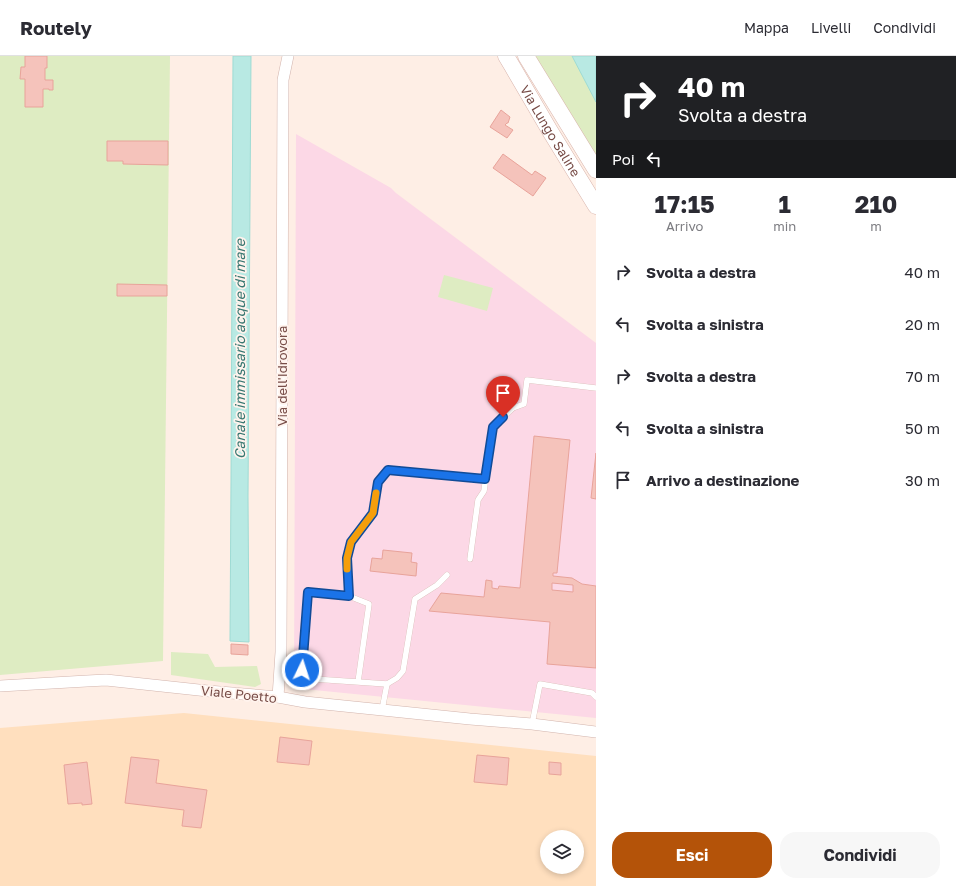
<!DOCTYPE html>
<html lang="it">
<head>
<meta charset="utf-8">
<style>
  :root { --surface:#fff; --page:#f7f7f7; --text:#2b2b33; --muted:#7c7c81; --line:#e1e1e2; --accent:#b45309 }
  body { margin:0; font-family:"Golos Text",sans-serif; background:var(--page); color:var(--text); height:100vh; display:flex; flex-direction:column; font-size:15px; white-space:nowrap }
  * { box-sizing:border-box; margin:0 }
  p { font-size:13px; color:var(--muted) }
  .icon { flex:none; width:22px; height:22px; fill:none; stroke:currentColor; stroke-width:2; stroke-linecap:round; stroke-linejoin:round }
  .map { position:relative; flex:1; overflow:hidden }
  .panel { display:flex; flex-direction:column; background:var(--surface); width:360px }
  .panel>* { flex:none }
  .guide { background:#202124; color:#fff; overflow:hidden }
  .controls { position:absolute; left:540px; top:774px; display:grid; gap:8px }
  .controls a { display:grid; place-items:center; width:44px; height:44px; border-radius:50%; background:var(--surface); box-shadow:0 2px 6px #0003; font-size:20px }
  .pin { position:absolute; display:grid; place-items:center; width:34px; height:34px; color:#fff; margin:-41px -17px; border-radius:50% 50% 50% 0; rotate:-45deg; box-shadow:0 0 4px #0007 }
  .pin .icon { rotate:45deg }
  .me { position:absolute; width:44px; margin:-22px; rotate:4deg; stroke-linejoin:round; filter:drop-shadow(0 0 3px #0008) }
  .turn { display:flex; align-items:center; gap:14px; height:84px; padding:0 16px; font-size:18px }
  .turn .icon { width:52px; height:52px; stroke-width:2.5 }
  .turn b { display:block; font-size:28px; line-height:34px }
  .then { display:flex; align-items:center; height:38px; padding:0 16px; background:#0003; gap:8px; font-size:15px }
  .eta { display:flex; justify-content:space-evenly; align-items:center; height:68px; text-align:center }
  .eta b { font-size:24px; font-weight:700; line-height:28px }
  .primary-button { display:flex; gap:8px; margin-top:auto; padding:8px 16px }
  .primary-button a { flex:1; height:46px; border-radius:16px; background:var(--accent); color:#fff; font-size:16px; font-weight:700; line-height:46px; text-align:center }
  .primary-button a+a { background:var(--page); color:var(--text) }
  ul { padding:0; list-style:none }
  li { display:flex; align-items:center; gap:12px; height:52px; padding:0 16px }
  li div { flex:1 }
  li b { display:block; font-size:15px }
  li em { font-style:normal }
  header { display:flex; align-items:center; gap:24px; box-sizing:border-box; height:56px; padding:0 20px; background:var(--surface); border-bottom:1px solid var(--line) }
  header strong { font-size:19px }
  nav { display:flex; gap:22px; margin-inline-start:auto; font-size:14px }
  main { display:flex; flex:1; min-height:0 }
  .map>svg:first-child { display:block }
  .medical { fill:#fcd8e6 }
  .green { fill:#deecc2 }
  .sand { fill:#ffdfbe; fill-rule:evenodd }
  .water { fill:#b8e9e3; stroke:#9edbd4 }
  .building { fill:#f5c3bb; stroke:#e8a39a; fill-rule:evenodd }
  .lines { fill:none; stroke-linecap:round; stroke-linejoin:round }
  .service-casing { stroke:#d2b4ad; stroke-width:6 }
  .minor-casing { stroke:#d2b4ad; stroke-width:12 }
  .secondary-casing { stroke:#d8b4ac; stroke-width:17 }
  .service { stroke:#fff; stroke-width:5.5 }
  .minor { stroke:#fff; stroke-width:11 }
  .secondary { stroke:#fff; stroke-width:16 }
  .route-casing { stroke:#114b97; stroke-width:10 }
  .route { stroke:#1a73e8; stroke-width:7 }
  .slow { stroke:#f59e0b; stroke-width:7 }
  .labels { text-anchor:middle; stroke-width:3.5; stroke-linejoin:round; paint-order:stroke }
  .street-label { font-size:13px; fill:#784d48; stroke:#fff3ed }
  .water-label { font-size:14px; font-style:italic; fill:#387771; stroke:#fff3ed }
</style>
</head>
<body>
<header>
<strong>Routely</strong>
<nav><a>Mappa</a><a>Livelli</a><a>Condividi</a></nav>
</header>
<main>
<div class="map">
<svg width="596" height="830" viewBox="0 0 596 830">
  <rect width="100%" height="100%" fill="#feeee5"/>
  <polygon class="medical" points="296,78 391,132 396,137 596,287 596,662 294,632"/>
  <g class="green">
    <polygon points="0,0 170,0 163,605 0,619"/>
    <polygon points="534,0 596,0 596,105"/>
    <polygon points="444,219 493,232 487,255 438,241"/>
    <polygon points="171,596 208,598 215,611 257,610 261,628 255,631 171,619"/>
  </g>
  <path class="sand" d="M184 657 596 700V830H0V672ZM547 781H577V811H547Z"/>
  <g class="water">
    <polygon points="233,0 251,0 248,440 249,586 230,585 231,425"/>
    <polygon points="572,0 596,0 596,46"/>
  </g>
  <g class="building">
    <polygon points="25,0 47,0 47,12 45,12 45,24 53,24 53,34 49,34 49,33 43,33 43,51 25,51 25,23 20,23 21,11 25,11"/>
    <polygon points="501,54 510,61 508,67 507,67 505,69 513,74 507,82 490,71"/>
    <polygon points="107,85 168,85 168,109 123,108 123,105 107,105"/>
    <polygon points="503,98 532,119 535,115 546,122 533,140 493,112"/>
    <polygon points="117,228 167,229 167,240 117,240"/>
    <path d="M534 380 570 384 557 517H553V520L572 522 582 528 596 530V612L547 608 550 566 429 555 441 537 484 541 486 524 492 525V532L498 533 499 530 520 532ZM552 527 573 529V536L552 534Z"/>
    <polygon points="596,397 596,443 591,442"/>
    <polygon points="383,494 412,497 411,506 417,507 416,520 370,515 372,502 382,503"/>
    <polygon points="231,588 248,589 248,599 231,598"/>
    <polygon points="280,681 312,685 309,709 277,706"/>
    <polygon points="477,699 509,702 507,729 474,726"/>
    <polygon points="131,701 159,704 156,727 207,734 201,772 182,770 184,754 125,747"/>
    <polygon points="87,706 92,748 82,749 82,747 68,748 64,709"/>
    <polygon points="549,706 561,707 561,719 549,718"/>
  </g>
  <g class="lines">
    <g class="service-casing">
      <g id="service">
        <polyline points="470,503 478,444 484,435 493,371 503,361 513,352 524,348 527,324 596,332"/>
        <polyline points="349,540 347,502 351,487 373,457 378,426 388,414 485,423"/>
        <polyline points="358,626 369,548 349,540 308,536 303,614 314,623 387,628 397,622 403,615 415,543 437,529 447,519"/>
        <polyline points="382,654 387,628"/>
        <polyline points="532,668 540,628 592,637 596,641"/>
      </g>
    </g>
    <g class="minor-casing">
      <g id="minor">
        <polyline points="0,630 87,625 106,624 208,635 278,641 305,646 470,663 532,668 596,676"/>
        <polyline points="278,641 281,596 283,24 288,0"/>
      </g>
    </g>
    <g class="secondary-casing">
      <g id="secondary">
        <path id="s1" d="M506 0 512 10 550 75 596 150"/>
        <polyline points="526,0 596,114"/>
      </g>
    </g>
    <use href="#service" class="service"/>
    <use href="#minor" class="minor"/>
    <use href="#secondary" class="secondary"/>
  </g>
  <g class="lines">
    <g class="route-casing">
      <polyline id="route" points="302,614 308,536 349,540 347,502 351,486 373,457 378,426 388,414 485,423 493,371 503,361"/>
    </g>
    <use href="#route" class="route"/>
    <polyline class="slow" points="347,513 347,502 351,486 373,457 376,437"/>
  </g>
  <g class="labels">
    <g class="street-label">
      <text dy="5" stroke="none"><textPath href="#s1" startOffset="87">Via Lungo Saline</textPath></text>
      <text transform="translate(282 320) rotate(-90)" y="5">Via dell'Idrovora</text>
      <text transform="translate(239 638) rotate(6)" y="5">Viale Poetto</text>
    </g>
    <g class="water-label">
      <text transform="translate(240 293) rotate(-90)" y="5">Canale immissario acque di mare</text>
    </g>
  </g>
</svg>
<div class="controls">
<a><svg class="icon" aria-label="layers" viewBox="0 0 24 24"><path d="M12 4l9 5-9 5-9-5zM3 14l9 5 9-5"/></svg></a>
</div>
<div class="pin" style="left:503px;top:361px;background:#d93025"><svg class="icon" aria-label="arrive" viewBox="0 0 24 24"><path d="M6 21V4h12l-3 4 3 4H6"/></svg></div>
<svg class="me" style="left:302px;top:614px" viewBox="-20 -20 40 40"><circle r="17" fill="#1a73e8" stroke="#fff" stroke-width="3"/><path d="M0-11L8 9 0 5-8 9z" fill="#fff"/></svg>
</div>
<section class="panel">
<div class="guide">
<div class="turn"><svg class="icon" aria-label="right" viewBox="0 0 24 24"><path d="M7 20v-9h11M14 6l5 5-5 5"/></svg><div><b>40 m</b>Svolta a destra</div></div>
<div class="then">Poi<svg class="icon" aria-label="left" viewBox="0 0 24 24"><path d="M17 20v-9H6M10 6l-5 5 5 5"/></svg></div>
</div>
<div class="eta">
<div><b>17:15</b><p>Arrivo</p></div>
<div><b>1</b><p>min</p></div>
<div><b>210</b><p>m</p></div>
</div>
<ul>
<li><svg class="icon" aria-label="right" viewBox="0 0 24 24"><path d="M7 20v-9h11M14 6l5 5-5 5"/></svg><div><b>Svolta a destra</b></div><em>40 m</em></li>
<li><svg class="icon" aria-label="left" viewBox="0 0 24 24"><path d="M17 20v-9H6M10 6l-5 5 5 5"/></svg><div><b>Svolta a sinistra</b></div><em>20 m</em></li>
<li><svg class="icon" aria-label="right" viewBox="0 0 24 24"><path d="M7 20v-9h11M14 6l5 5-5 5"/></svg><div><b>Svolta a destra</b></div><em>70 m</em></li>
<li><svg class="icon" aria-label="left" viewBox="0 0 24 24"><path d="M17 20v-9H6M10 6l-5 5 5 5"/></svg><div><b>Svolta a sinistra</b></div><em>50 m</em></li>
<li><svg class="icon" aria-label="arrive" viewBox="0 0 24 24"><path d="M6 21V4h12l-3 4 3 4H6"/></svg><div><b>Arrivo a destinazione</b></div><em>30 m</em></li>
</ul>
<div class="primary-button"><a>Esci</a><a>Condividi</a></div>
</section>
</main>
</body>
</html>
